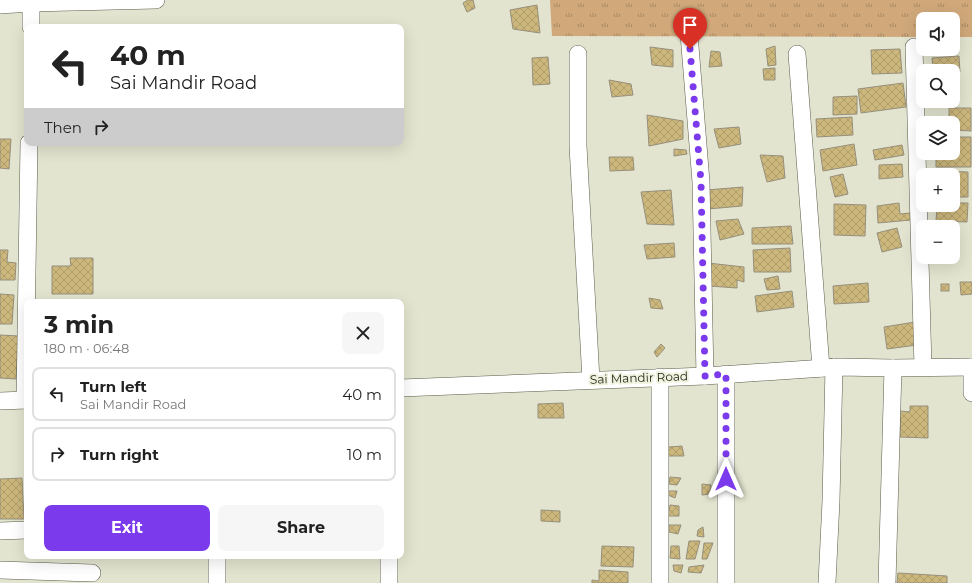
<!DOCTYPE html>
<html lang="en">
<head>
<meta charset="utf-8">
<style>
  :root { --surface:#fff; --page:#f6f6f6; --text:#222; --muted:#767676; --line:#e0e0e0; --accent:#7c3aed }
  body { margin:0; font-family:Montserrat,sans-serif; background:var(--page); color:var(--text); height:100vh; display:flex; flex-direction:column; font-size:15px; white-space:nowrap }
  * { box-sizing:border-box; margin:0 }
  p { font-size:13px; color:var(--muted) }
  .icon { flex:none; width:22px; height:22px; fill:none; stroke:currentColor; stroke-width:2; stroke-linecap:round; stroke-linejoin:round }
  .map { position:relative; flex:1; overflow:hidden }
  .drawer { position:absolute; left:24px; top:299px; width:380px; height:260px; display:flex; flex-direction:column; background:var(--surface); border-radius:8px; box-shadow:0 4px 16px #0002 }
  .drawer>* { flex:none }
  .top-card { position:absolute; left:24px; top:24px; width:380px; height:122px; border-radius:8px; box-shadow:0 4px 16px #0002; background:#fff; color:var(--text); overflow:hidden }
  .tools { position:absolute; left:916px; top:12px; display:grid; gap:8px }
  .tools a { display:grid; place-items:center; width:44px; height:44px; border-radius:8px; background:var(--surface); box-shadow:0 4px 16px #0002; font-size:20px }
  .pin { position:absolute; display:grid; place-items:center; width:34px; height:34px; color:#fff; margin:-41px -17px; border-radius:50% 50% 50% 0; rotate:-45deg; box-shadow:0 0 4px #0007 }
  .pin .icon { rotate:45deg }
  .me { position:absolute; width:44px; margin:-22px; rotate:0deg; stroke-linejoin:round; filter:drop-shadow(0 0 3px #0008) }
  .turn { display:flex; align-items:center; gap:14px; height:84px; padding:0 20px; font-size:18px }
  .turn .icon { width:52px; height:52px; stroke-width:2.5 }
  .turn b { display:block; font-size:28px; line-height:34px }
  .then { display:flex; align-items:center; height:38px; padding:0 20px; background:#0003; gap:8px; font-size:15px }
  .round { display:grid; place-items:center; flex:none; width:42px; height:42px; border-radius:8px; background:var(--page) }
  .head { display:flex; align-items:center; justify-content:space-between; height:68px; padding:0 20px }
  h1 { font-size:24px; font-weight:700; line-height:30px }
  .button { display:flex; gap:8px; margin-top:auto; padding:8px 20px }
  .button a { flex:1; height:46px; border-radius:8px; background:var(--accent); color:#fff; font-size:16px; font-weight:700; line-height:46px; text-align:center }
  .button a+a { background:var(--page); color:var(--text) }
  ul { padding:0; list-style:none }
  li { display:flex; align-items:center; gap:12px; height:54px; margin:0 8px 6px; padding:0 12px; border:2px solid var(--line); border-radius:8px }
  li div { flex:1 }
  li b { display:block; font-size:15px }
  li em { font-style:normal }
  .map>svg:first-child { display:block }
  .grass { fill:url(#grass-tufts) }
  .building { fill:url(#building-cross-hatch); stroke:#968f7c }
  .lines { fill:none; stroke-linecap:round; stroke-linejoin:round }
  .minor-casing { stroke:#5b5c4a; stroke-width:18 }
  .minor { stroke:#fff; stroke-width:17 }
  .route { stroke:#7c3aed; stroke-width:7; stroke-dasharray:0 12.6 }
  .labels { text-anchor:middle; stroke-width:4; stroke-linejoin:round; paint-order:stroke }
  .street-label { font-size:12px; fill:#1e1f17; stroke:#eff2dc }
</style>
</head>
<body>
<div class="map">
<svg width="972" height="583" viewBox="0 0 972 583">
  <defs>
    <pattern id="grass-tufts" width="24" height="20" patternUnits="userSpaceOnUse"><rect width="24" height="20" fill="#d0a87a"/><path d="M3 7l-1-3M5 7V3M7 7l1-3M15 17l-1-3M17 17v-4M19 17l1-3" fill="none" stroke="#a88863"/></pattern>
    <pattern id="building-cross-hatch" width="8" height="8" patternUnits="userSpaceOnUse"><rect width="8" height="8" fill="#ccb77c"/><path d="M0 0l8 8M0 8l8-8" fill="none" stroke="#af9d6a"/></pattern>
  </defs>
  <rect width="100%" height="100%" fill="#e2e4cf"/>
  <polygon class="grass" points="550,0 972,0 972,37 953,37 953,19 923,19 923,37 552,36"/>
  <g class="building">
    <polygon points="468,0 473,0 475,8 467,12 463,3"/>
    <polygon points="537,5 540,33 513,29 510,10"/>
    <polygon points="775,46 776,65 768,66 766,49"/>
    <polygon points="650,47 673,50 673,67 652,65"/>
    <polygon points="900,49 902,73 872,74 871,50"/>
    <polygon points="711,51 720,52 722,66 709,67"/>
    <polygon points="959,56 960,72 933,71 932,58"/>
    <polygon points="548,57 550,84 533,85 532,58"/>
    <polygon points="775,68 775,80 764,80 763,69"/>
    <polygon points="609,80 631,84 633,95 612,97"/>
    <polygon points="903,83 906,107 861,113 858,89"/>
    <polygon points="857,96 857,114 833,115 833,97"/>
    <polygon points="949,108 971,108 971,131 953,130 953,123 949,123"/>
    <polygon points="647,115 683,121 683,139 649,146"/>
    <polygon points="852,117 853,135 817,137 816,119"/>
    <polygon points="739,127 741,144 719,148 714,129"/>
    <polygon points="953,137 971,137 971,167 936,167 936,153 953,153"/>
    <polygon points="0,139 11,139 9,169 0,168"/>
    <polygon points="854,144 857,165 823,171 820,150"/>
    <polygon points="902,145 904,155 875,160 873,150"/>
    <polygon points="674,149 686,150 687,154 674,156"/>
    <polygon points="760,155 783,156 785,178 767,182"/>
    <polygon points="609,157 633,157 634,170 610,171"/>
    <polygon points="902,164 903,177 879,179 879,165"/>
    <polygon points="937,171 968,172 968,197 953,197 953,175 937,175"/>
    <polygon points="843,174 848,194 835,197 830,177"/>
    <polygon points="743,187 742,206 708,209 706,190"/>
    <polygon points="671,190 674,225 647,224 641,192"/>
    <polygon points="899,203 900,214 910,213 911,220 878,223 877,206"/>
    <polygon points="953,203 968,203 967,222 936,221 937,205 953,205"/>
    <polygon points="834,204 866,205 865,236 834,235"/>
    <polygon points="738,219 744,234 720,240 716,221"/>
    <polygon points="791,226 793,244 752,244 752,228"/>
    <polygon points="897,228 902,247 882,252 877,233"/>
    <polygon points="674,243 675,257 647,259 644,245"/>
    <polygon points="790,248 791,272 754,272 753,250"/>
    <polygon points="0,250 8,250 7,262 16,263 15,280 0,280"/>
    <polygon points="70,258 93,258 93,294 52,294 52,266 71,266"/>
    <polygon points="708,263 744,267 744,282 737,280 737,288 709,286"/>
    <polygon points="778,276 780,289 767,290 764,279"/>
    <polygon points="960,282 972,282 972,294 961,295"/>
    <polygon points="868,283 869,302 834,304 833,286"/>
    <rect x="941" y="284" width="8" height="7"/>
    <polygon points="792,291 794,307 757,312 755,296"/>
    <polygon points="0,294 14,295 12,324 0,324"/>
    <polygon points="649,298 660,300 663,309 651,308"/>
    <polygon points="915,322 917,345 887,349 884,327"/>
    <polygon points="0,335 19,336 16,379 0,378"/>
    <polygon points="661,344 665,348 657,357 654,352"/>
    <polygon points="563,403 564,418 538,418 538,404"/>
    <polygon points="910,406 928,406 928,438 900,437 900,411 910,412"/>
    <polygon points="682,446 684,456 668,456 669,447"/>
    <polygon points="670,477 681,478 677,485 669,484"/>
    <polygon points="22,478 24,519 0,519 0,479"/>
    <polygon points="702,484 711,485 710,494 702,495"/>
    <polygon points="669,491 677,491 675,498 668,495"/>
    <polygon points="670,505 679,506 679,516 668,516"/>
    <polygon points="541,510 560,511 560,522 541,521"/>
    <polygon points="669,525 681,525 678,534 669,532"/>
    <polygon points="703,527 704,537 697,536 698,530"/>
    <polygon points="689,541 700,541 695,559 686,559"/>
    <polygon points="704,543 713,543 707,559 702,559"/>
    <polygon points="602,546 634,547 633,567 601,566"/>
    <polygon points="671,546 679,546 680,559 670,558"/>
    <polygon points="673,565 683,565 681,573 674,571"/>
    <polygon points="704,565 701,573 688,572 689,567"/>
    <polygon points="599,570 628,572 628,583 592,583 592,580 599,581"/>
    <polygon points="898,573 947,576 947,583 897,583"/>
  </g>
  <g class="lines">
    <g class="minor-casing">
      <g id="minor">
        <polyline points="0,5 31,3 156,0"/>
        <polyline points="31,27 31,0"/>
        <polyline points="689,34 701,182 705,376"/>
        <polyline points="914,47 923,367"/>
        <polyline points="578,54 578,146 591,380"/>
        <polyline points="797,54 821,368"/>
        <polyline points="972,367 972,393"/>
        <polyline points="660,377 660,583"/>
        <polyline points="401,388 705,376 839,367 893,368 972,367"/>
        <polyline points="25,400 29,143"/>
        <polyline points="0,401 27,400"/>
        <polyline points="0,531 27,530"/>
        <polyline points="217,556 217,583"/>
        <polyline points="389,556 389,583"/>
        <polyline points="0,570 92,573"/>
        <polyline points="726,583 726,374"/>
        <polyline points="827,583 831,501 834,367"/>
        <polyline points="887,583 893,368"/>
      </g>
    </g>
    <use href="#minor" class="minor"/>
  </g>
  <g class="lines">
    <polyline class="route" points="690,49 701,182 705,376 726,374 726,479"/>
  </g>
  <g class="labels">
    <g class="street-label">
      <text transform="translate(639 378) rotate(-2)" y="4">Sai Mandir Road</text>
    </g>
  </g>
</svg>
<div class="tools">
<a><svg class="icon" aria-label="sound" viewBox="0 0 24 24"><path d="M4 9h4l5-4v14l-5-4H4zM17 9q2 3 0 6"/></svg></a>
<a><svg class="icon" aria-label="search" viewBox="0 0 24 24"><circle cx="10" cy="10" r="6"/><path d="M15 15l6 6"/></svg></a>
<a><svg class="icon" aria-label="layers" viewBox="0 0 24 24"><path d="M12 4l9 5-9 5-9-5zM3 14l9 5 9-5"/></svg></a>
<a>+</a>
<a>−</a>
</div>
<div class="pin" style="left:690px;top:49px;background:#d93025"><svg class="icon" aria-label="arrive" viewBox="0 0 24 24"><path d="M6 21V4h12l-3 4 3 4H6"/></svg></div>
<svg class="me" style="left:726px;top:479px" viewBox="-20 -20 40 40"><path d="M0-17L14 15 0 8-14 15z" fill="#7c3aed" stroke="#fff" stroke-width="4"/></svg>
<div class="top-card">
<div class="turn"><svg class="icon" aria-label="left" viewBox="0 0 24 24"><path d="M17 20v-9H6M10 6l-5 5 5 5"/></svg><div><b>40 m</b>Sai Mandir Road</div></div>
<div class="then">Then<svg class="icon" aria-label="right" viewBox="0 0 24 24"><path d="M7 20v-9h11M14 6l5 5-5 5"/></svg></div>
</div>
<section class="drawer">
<div class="head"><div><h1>3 min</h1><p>180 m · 06:48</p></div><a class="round"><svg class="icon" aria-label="close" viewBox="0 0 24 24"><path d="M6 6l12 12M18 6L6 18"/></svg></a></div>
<ul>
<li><svg class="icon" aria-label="left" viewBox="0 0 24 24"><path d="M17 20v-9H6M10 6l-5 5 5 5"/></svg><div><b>Turn left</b><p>Sai Mandir Road</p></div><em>40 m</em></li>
<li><svg class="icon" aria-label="right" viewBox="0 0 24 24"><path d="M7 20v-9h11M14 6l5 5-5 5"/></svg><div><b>Turn right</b></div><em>10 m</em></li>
</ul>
<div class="button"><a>Exit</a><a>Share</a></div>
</section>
</div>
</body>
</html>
